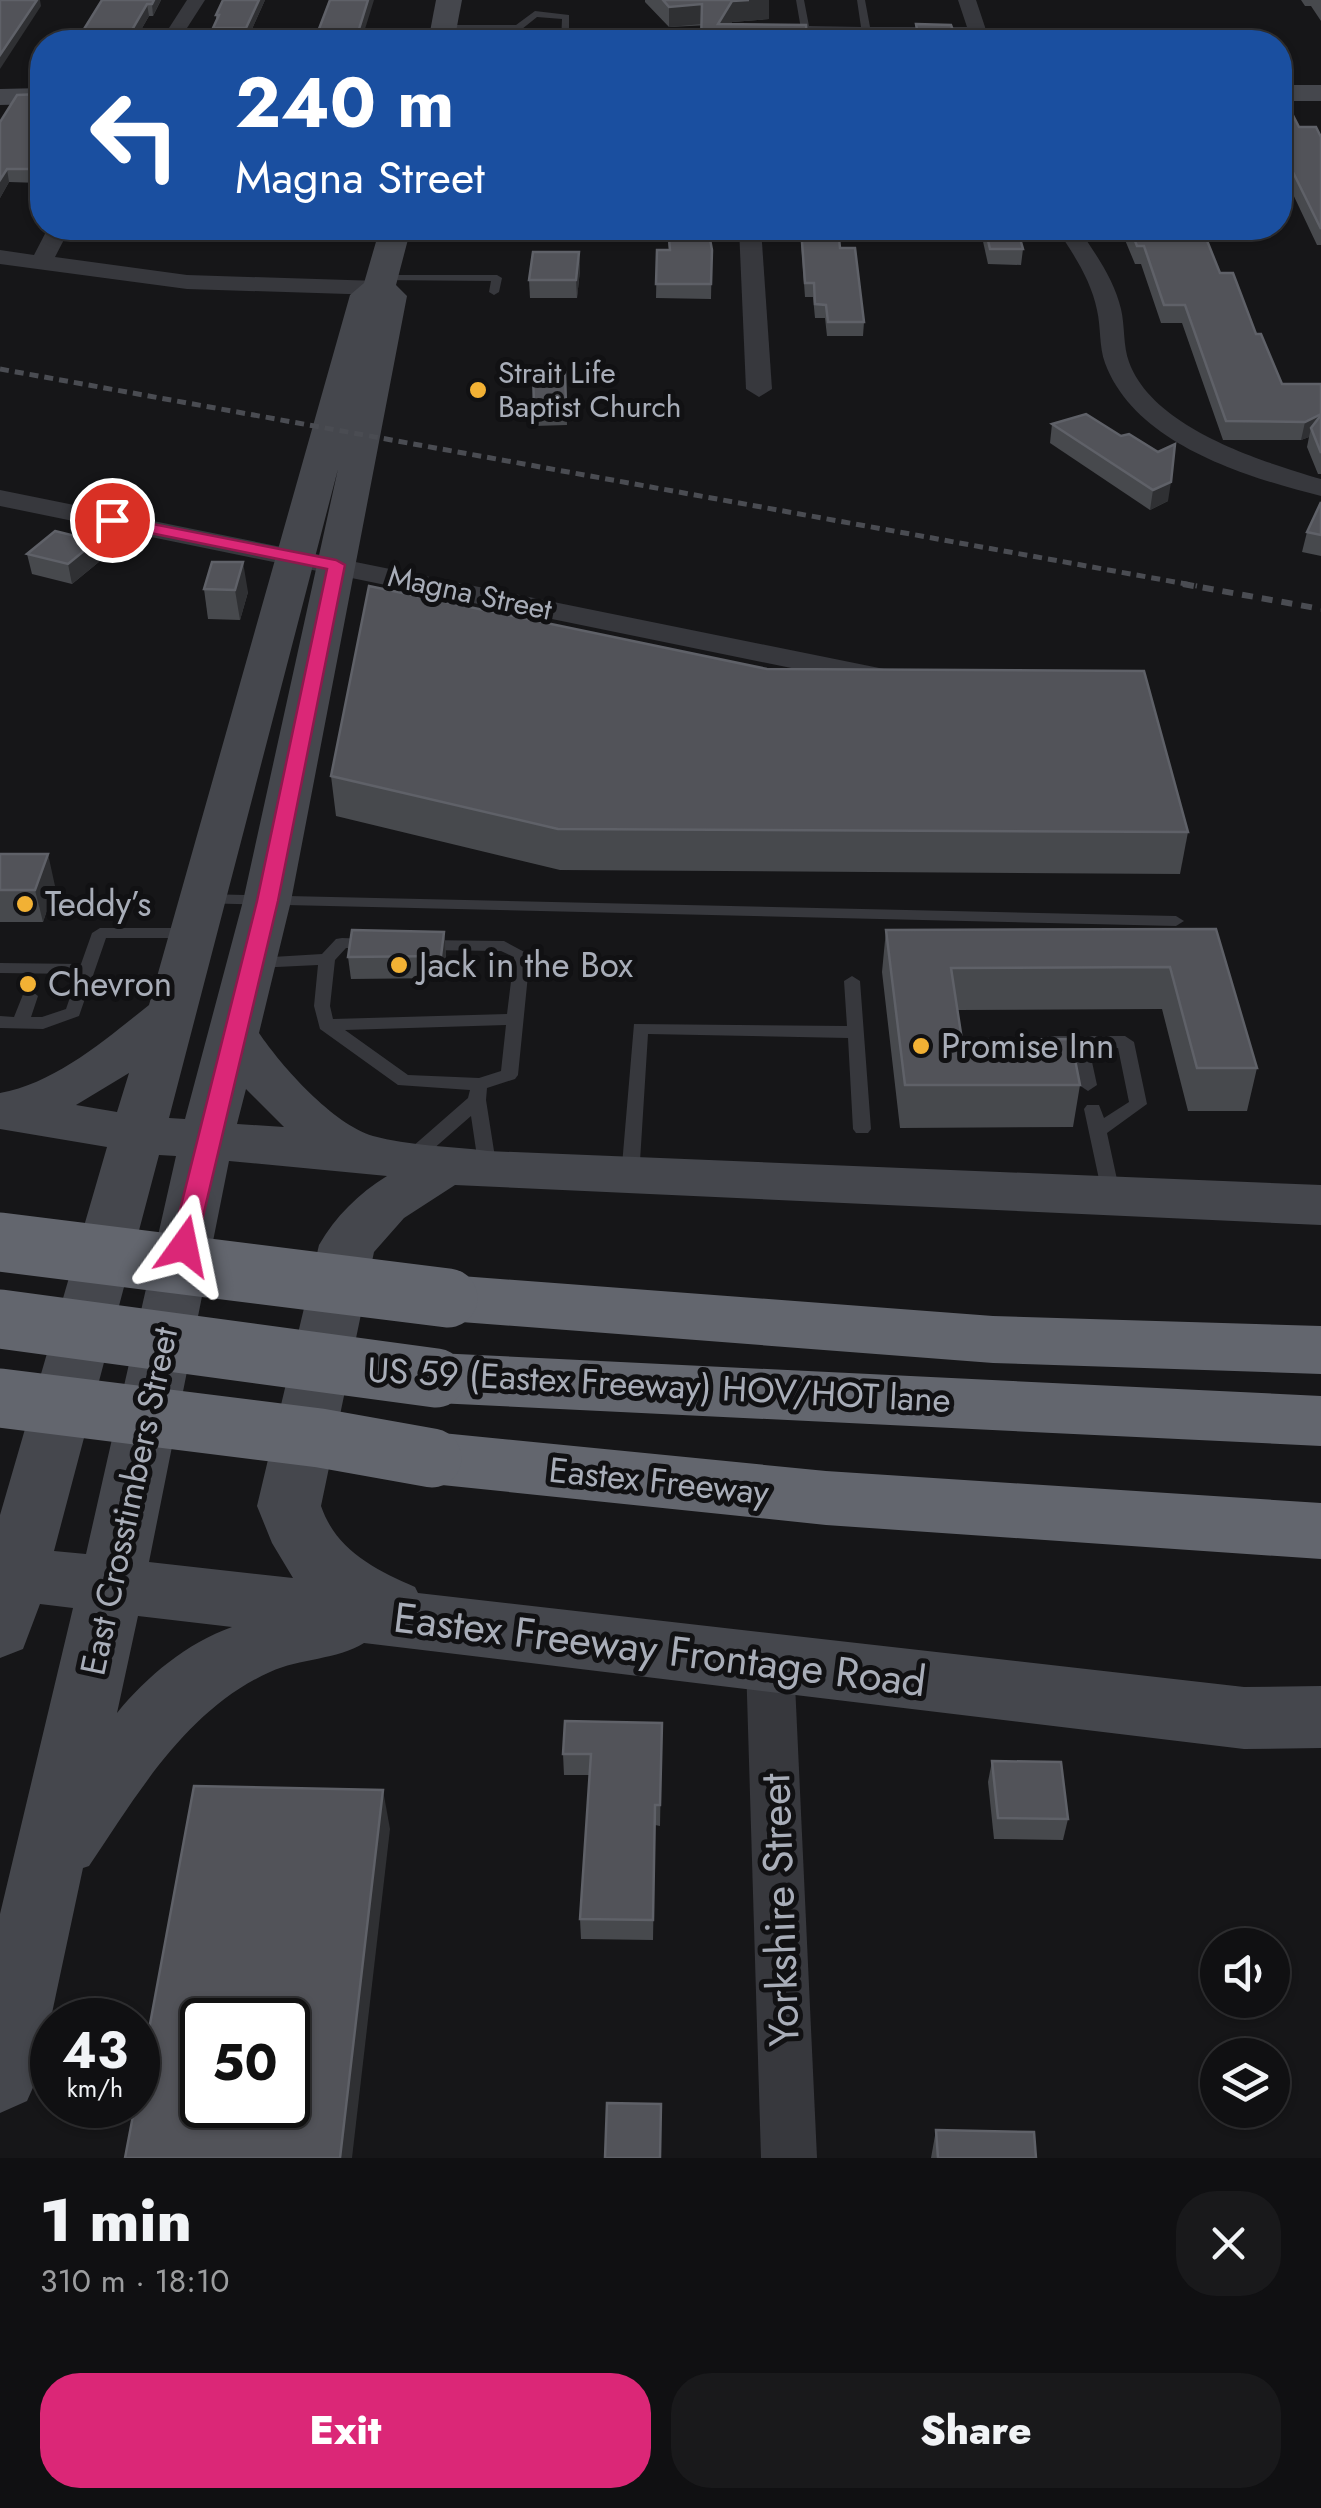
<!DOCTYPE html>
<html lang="en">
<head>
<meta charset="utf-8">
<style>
  :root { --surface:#101012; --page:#19191b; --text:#f1f3f6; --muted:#9c9d9f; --line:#303032; --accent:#db2777 }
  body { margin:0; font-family:Jost,sans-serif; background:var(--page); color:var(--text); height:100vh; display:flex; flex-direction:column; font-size:38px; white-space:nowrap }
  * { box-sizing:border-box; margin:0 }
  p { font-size:32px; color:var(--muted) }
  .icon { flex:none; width:55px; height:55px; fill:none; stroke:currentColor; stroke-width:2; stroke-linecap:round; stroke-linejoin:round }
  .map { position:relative; height:2158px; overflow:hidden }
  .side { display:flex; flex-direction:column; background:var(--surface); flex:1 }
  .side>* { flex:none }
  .top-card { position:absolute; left:30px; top:30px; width:1262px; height:210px; border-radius:40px; box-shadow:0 2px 8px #0004,0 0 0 2px var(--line); background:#1a4fa0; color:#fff; overflow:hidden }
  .buttons { position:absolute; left:1200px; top:1928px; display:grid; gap:20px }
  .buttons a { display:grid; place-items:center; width:90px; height:90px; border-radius:50%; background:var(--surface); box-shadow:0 2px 8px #0004,0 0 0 2px var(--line); font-size:50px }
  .speed { position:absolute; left:30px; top:1998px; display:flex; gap:20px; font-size:50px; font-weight:700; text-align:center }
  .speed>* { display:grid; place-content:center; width:130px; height:130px; border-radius:50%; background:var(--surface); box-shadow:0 2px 8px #0004,0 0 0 2px var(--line); line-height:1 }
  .speed small { font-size:25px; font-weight:400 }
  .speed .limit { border:5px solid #111; border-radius:15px; background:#fff; color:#111 }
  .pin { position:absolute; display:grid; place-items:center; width:85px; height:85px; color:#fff; margin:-42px; border:5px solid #fff; border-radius:50%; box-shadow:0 2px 10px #0007 }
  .me { position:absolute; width:110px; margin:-55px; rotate:12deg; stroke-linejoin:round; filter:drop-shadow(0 0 8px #0008) }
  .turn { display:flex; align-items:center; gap:35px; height:210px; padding:0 40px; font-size:45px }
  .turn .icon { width:130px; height:130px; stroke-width:2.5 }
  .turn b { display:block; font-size:70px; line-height:85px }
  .round { display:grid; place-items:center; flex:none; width:105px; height:105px; border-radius:40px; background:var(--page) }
  .overview { display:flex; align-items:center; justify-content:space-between; height:170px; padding:0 40px }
  h1 { font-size:60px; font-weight:800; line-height:75px }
  .cta { display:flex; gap:20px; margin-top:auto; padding:20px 40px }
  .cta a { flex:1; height:115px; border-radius:40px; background:var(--accent); color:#fff; font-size:40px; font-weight:800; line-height:115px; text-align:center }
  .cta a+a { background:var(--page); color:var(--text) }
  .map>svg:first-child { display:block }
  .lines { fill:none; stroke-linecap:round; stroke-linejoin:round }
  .lane { fill:#37383d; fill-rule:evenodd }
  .street { fill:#37383d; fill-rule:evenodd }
  .secondary { fill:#45474d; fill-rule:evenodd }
  .highway { fill:#63666e; fill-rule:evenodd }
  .rail-far1 { stroke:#4a4c52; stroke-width:5; stroke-dasharray:9 6; stroke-linecap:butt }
  .rail { stroke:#4a4c52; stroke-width:6; stroke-dasharray:11 9; stroke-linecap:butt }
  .highway-bridge { stroke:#63666e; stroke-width:59 }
  .wall { fill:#47494d }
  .shaded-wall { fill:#2f3033 }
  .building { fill:#525359; stroke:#5f6168; stroke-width:2.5; fill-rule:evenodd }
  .route { fill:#db2777; stroke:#8e194d; stroke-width:2.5 }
  .poi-dot { fill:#f2b134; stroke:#111113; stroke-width:4 }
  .labels { text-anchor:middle; stroke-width:10; stroke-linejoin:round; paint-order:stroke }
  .far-poi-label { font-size:30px; fill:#a8adb8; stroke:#111113; text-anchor:start }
  .far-street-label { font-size:30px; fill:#a8adb8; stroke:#111113 }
  .poi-label { font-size:35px; fill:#a8adb8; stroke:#111113; text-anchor:start }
  .street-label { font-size:35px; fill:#a8adb8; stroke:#111113 }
  .near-street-label { font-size:42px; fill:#a8adb8; stroke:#111113 }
</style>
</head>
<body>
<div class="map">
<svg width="1321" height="2158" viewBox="0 0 1321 2158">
  <rect width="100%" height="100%" fill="#161618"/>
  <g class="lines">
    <g class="lane">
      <polygon points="796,0 804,0 809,26 861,27 857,0 865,0 870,27 977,27 981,30 977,33 805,32 801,29"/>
      <polygon points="535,11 569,15 569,42 561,42 562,19 537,17 522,29 520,42 512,42 513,31 445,31 441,28 445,25 516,25"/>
      <polygon points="1169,37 1172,38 1175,42 1167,42 1165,40"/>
      <polygon points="382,275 497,275 502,278 499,292 494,295 489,292 491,281 378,280 378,276"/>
      <polygon points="203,894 1176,916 1184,921 1176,926 197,903 195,899"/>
      <polygon points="100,928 193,928 201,933 193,938 106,938 79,1016 43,1029 0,1028 0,1016 14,1017 24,992 30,990 38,996 31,1017 42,1017 66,1009 78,974 0,973 0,963 81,964 92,933"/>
      <path d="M342 938 371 939 379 944 371 949 346 948 335 960 330 1006 333 1019 507 1014 514 957 501 951 422 950 414 945 422 940 504 941 530 955 518 1075 515 1079 487 1088 486 1100 497 1170 494 1175H482L479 1170 471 1116 416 1164H404L401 1159 404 1154 468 1098 470 1090 398 1085 320 1029 314 1006 318 965 256 968 248 963 256 958 322 954 336 939ZM506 1025 501 1071 479 1078 408 1075 345 1030Z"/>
      <polygon points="852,976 860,981 871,1129 868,1133 856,1133 853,1129 848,1038 648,1034 639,1177 636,1182 624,1182 621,1177 634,1024 847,1026 844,981"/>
      <polygon points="1048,1036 1125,1036 1134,1042 1147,1104 1107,1133 1121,1198 1119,1203 1105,1203 1103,1198 1084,1109 1087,1105 1099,1105 1104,1118 1129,1102 1118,1048 1089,1048 1097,1085 1088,1091 1079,1085 1072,1048 1042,1046 1039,1042"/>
    </g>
    <g class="street">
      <polygon points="187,0 205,0 178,42 160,42"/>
      <polygon points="958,0 976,0 990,42 972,42"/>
      <polygon points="48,228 70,228 55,257 187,275 379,281 391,288 379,295 187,289 0,264 0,250 34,255"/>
      <polygon points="739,228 761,228 772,389 759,397 746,389"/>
      <path d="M1056 228H1078C1095 253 1114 279 1121 309 1125 326 1123 346 1129 362 1153 428 1260 461 1321 479V496C1246 477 1135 444 1105 363 1099 347 1101 327 1097 310 1091 280 1073 253 1056 228Z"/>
      <polygon points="0,490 894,671 905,674 909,680 905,686 894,689 0,506"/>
      <polygon points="770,1641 787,1647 794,1662 817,2158 761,2158 746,1662 753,1647"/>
    </g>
    <g class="secondary">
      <polygon points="436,0 462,0 454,42 428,42"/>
      <rect x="1280" y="85" width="41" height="16"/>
      <polygon points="42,88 42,104 0,105 0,89"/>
      <path d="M380 228H411L396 285 407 296 291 901 259 1033C282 1067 333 1124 373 1136 408 1146 451 1146 488 1151L1321 1185V1225L455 1185 404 1218 374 1252 321 1506C336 1550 374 1569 415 1587L418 1593 1244 1687 1321 1686V1748L1244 1749 364 1643C337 1660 300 1658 270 1672 187 1709 138 1793 89 1866L83 1868 39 2074 27 2101 0 2113V1914L73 1608 40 1604 23 1649 0 1658V1515L107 1147 0 1129V1093C56 1083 106 1039 149 1005L350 295 364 283ZM338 469 243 901 185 1119 169 1118ZM129 1073 117 1112 76 1105ZM246 1089 284 1127 237 1124ZM159 1155 176 1156 86 1554 54 1551ZM229 1161 387 1176C359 1193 335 1217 319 1245L257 1506 272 1543 293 1578 149 1562ZM138 1616 232 1627C187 1643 147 1676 117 1713Z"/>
    </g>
    <g class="highway">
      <polygon points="448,1275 993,1316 1321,1326 1321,1374 993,1363 448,1321 427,1314 418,1298 427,1282"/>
      <polygon points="436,1353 1321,1396 1321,1446 436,1403 414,1395 405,1378 414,1361"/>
      <polygon points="432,1432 826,1471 1321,1503 1321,1559 826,1525 432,1484 409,1477 400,1458 409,1439"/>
    </g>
    <polyline class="rail-far1" points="0,369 1197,586"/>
    <polyline class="rail" points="1183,584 1321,609"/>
    <g class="highway-bridge">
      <polyline points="0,1242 448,1298"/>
      <polyline points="0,1319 436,1378"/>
      <polyline points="0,1398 320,1438 432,1458"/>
    </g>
  </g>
  <g class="wall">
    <polygon points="102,0 161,0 153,16 149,16 134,42 76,42"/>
    <polygon points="265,0 247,40 214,40 213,28 216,20 216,15"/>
    <polygon points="645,0 769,0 769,19 732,22 730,24 669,27 645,2"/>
    <polygon points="1301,0 1321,0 1321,21 1311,6 1305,6"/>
    <polygon points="42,54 42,178 40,183 9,182 0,198 0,122 17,95 42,94 42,85 34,84 32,72"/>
    <polygon points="1280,90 1299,127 1321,137 1321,245 1317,245 1282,171 1280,171"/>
    <polygon points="667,228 708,228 712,250 711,299 656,298 657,250 669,250"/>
    <polygon points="800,228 838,228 840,248 864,322 863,336 827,336 825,318 815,318 813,297 805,297"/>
    <polygon points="980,228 1017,228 1023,249 1021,265 988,264"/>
    <polygon points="1120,228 1188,228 1220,273 1256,334 1282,384 1321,384 1321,474 1318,474 1307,447 1309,437 1301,440 1223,440 1182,323 1161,323 1141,264 1135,264"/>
    <polygon points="579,252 580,270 577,298 530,298 529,280"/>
    <polygon points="533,372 565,372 567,425 534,426"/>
    <polygon points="1086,414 1168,501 1150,510 1050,443 1052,424"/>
    <polygon points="1321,502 1321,556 1302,552 1307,532"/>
    <polygon points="27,554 100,561 72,584 32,574"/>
    <polygon points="212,562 248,592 240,620 208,619 204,589"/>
    <polygon points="331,776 1188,832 1180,874 560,870 336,816"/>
    <polygon points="0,854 55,886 43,922 0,922"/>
    <polygon points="1216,929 1257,1068 1247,1111 1188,1111 1162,1009 957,1010 962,1040 1080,1085 1073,1127 900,1128 882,972 886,930"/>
    <polygon points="444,932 446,954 443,978 351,979 348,957"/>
    <polygon points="662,1723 660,1826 655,1825 653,1940 581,1939 580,1919 590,1775 564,1775 563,1754"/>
    <polygon points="992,1761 1068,1819 1063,1840 994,1839 988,1782"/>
    <polygon points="936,2130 1036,2158 931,2158"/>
  </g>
  <g class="shaded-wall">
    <polygon points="32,0 40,0 41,6 0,69 0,55"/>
    <polygon points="154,0 161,0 153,16 152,4"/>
    <polygon points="259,0 265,0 247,40 246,28"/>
    <polygon points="368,0 374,0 361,42 354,42"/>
    <polygon points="749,0 769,0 769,19 732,22 719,42 718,24 732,1"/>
    <polygon points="147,4 149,16 134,42 125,42"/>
    <polygon points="702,4 702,24 669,27 669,7"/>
    <polygon points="42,160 42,178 40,183 37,169"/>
    <polygon points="7,169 9,182 0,198 0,180"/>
    <polygon points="579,252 580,270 577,298 576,280"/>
    <polygon points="1321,414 1311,428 1309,437 1301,440 1305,422"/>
    <polygon points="1171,482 1168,501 1150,510 1153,490"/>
    <polygon points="96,541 100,561 72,584 68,564"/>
    <polygon points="243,562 248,592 240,620 235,590"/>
    <polygon points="48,854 55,886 43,922 35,890"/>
    <polygon points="444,932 446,954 443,978 441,956"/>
    <polygon points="383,1790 390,1829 352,2158 340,2158"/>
  </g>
  <g class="building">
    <polygon points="0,0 37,0 0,55"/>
    <polygon points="102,0 154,0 152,4 147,4 125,42 76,42"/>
    <polygon points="223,0 259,0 246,28 213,28 219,15 216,15"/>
    <polygon points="330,0 368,0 355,42 314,42"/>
    <polygon points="663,0 749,0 732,1 718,24 806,25 807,42 701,42 702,4 669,7"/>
    <polygon points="916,24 951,25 957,42 882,42 882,41 919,41"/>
    <polygon points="42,54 42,160 37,169 7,169 0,180 0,122 17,95 42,94 42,73 32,72"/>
    <polygon points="1280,90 1299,127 1316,127 1321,137 1321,229 1285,156 1280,156"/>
    <polygon points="668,228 708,228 712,250 711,284 656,284 657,250 670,250"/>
    <polygon points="801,228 838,228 840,248 855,248 864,322 828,322 826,305 815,304 814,283 805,283"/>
    <polygon points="985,228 1017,228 1023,249 990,249"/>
    <polygon points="1130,228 1202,228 1220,273 1233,273 1256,334 1261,334 1282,384 1321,384 1321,414 1305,422 1226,421 1185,305 1164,305 1144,246 1137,246"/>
    <polygon points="533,252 579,252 576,280 529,280"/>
    <polygon points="533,372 565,372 566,406 534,407"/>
    <polygon points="1086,414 1121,436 1129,434 1158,452 1175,444 1171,482 1153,490 1052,424"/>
    <polygon points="1321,415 1321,453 1311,428"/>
    <polygon points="1321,502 1321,535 1307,532"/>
    <polygon points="55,531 96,541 68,564 27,554"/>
    <polygon points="212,562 243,562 235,590 204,589"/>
    <polygon points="369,586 767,669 1144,671 1188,832 558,829 331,776"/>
    <polygon points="0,854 48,854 35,890 0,890"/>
    <polygon points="1216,929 1257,1068 1197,1068 1170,967 951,968 962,1040 1071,1039 1080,1085 905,1085 886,930"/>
    <polygon points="352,930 444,932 441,956 348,957"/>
    <polygon points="565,1721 662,1723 660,1805 655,1805 653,1920 580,1919 591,1754 563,1754"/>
    <polygon points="992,1761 1061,1762 1068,1819 998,1818"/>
    <path d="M194 1786 383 1790 340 2158H125L135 2105H138V2089ZM202 2020H288V2105H202Z"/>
    <polygon points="607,2103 661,2104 660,2158 605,2158"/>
    <polygon points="936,2130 1034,2132 1036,2158 938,2158"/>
  </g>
  <polygon class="route" points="112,516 336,560 345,565 278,901 196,1246 192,1253 175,1253 171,1246 257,901 327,569 106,524 103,520"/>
  <g class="poi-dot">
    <circle cx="478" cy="390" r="10"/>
    <circle cx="25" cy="904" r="10"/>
    <circle cx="399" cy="965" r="10"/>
    <circle cx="28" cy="984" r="10"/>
    <circle cx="921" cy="1046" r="10"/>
  </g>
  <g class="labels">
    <g class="far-poi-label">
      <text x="498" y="383">Strait Life<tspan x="498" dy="34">Baptist Church</tspan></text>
    </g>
    <g class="far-street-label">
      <text transform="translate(470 593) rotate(12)" y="10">Magna Street</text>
    </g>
    <g class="poi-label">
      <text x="45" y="916">Teddy’s</text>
      <text x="419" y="977">Jack in the Box</text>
      <text x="48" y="996">Chevron</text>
      <text x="941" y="1058">Promise Inn</text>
    </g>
    <g class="street-label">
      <text transform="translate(659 1385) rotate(3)" y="12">US 59 (Eastex Freeway) HOV/HOT lane</text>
      <text transform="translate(659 1481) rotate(6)" y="12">Eastex Freeway</text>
      <text transform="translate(129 1501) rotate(-78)" y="12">East Crosstimbers Street</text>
    </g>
    <g class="near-street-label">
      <text transform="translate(660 1649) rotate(7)" y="15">Eastex Freeway Frontage Road</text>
      <text transform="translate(779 1910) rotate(-92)" y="15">Yorkshire Street</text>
    </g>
  </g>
</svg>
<div class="buttons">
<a><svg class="icon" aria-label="sound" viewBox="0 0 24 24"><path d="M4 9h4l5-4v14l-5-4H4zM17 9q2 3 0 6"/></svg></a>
<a><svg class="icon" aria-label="layers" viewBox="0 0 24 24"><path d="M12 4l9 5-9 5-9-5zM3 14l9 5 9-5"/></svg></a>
</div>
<div class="speed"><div>43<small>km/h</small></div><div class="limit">50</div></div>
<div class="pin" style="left:112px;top:520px;background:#d93025"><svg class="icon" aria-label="arrive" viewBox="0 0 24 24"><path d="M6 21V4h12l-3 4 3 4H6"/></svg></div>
<svg class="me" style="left:184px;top:1246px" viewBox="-20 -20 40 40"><path d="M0-17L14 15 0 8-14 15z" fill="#db2777" stroke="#fff" stroke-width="4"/></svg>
<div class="top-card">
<div class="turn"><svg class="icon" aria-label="left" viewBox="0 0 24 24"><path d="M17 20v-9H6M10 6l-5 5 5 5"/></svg><div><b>240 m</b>Magna Street</div></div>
</div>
</div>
<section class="side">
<div class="overview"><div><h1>1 min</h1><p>310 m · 18:10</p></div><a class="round"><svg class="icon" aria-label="close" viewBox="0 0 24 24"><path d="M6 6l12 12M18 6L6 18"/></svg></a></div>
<div class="cta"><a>Exit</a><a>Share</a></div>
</section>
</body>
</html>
